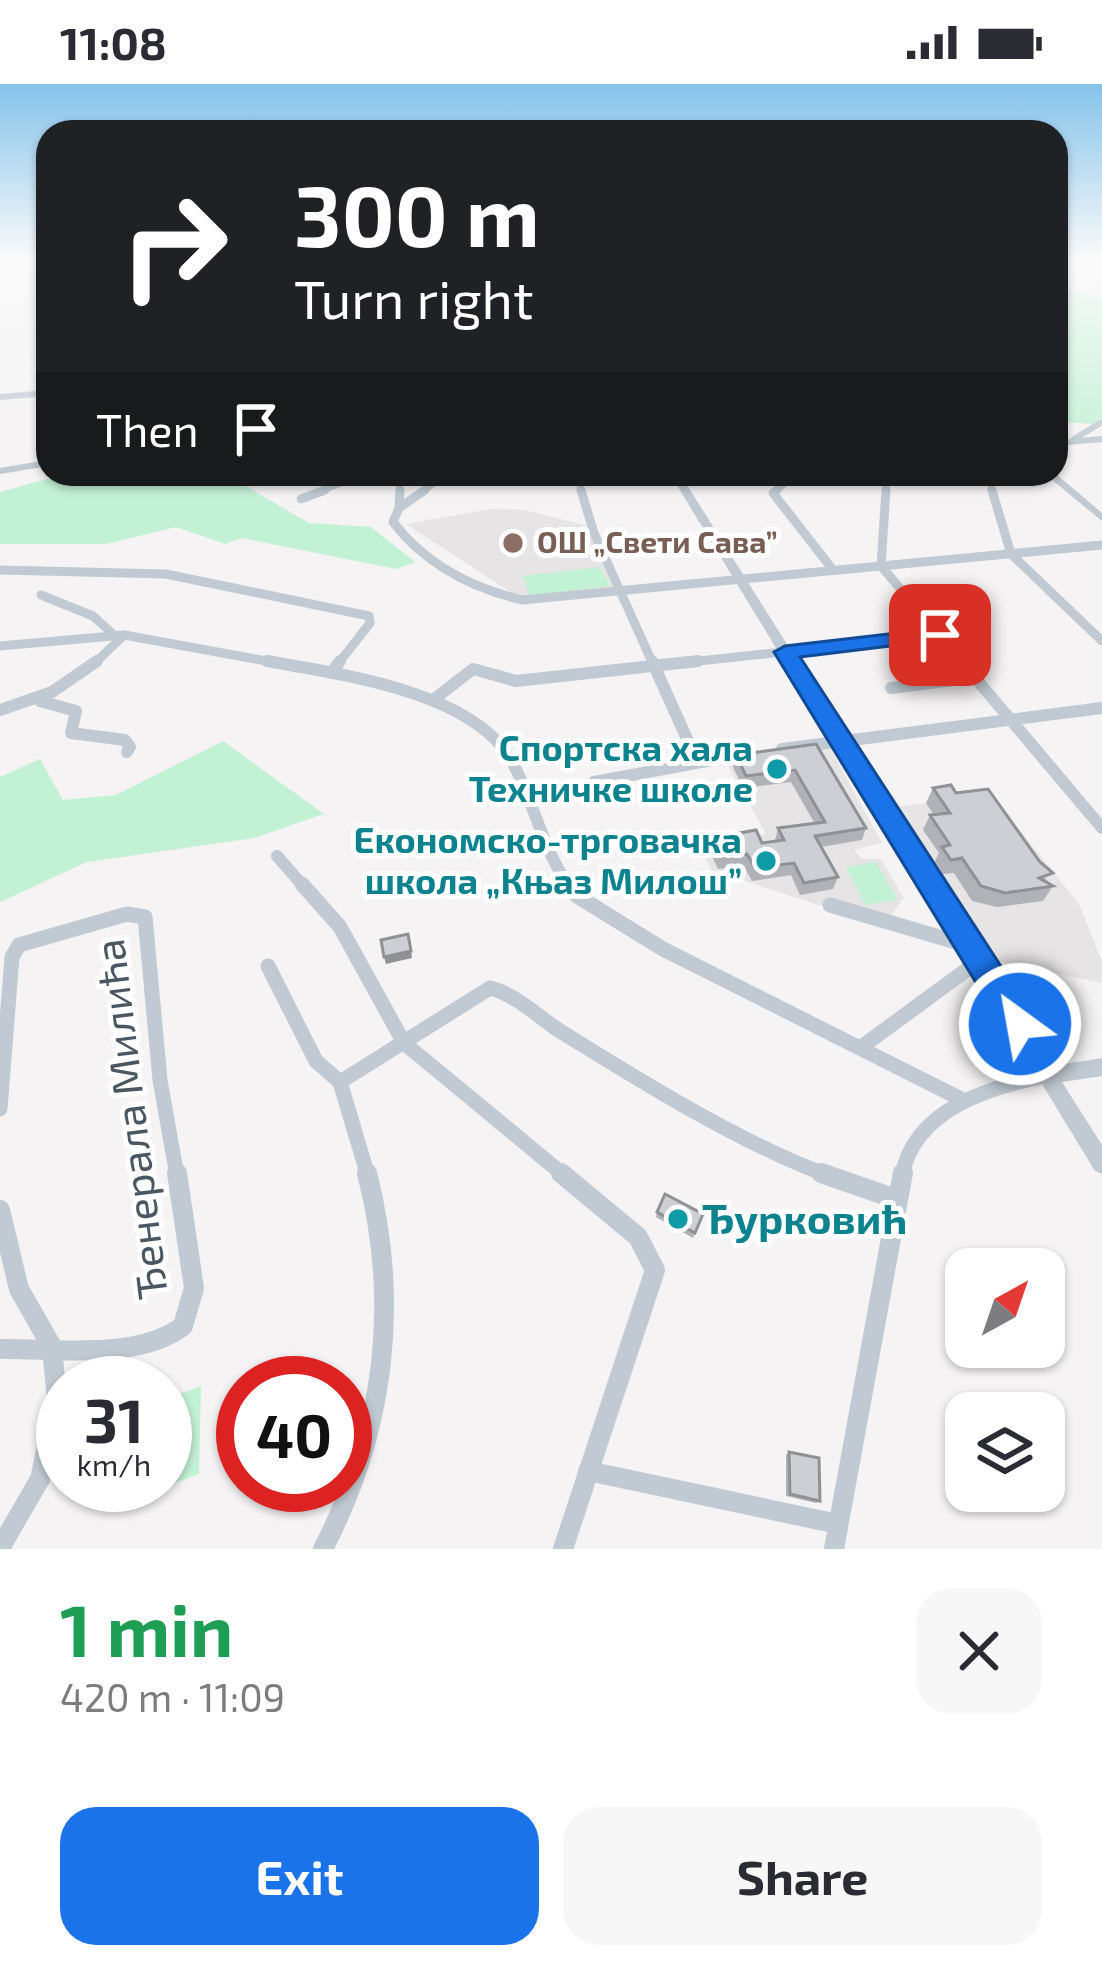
<!DOCTYPE html>
<html lang="en">
<head>
<meta charset="utf-8">
<style>
  :root { --surface:#fff; --page:#f7f7f7; --text:#2b2b33; --muted:#7c7c81; --accent:#1a73e8 }
  body { margin:0; font-family:"Exo 2",sans-serif; background:var(--page); color:var(--text); height:100vh; display:flex; flex-direction:column; font-size:45px; white-space:nowrap }
  * { box-sizing:border-box; margin:0 }
  p { font-size:39px; color:var(--muted) }
  .icon { flex:none; width:66px; height:66px; fill:none; stroke:currentColor; stroke-width:2; stroke-linecap:round; stroke-linejoin:round }
  .map { position:relative; height:1465px; overflow:hidden }
  .drawer { display:flex; flex-direction:column; background:var(--surface); flex:1 }
  .drawer>* { flex:none }
  .top-card { position:absolute; left:36px; top:36px; width:1032px; height:366px; border-radius:36px; box-shadow:0 3px 9px #0004; background:#202124; color:#fff; overflow:hidden }
  .needle { width:78px; rotate:40deg }
  .tools { position:absolute; left:945px; top:1164px; display:grid; gap:24px }
  .tools a { display:grid; place-items:center; width:120px; height:120px; border-radius:24px; background:var(--surface); box-shadow:0 3px 9px #0004; font-size:60px }
  .speed { position:absolute; left:36px; top:1272px; display:flex; gap:24px; font-size:60px; font-weight:700; text-align:center }
  .speed>* { display:grid; place-content:center; width:156px; height:156px; border-radius:50%; background:var(--surface); box-shadow:0 3px 9px #0004; line-height:1 }
  .speed small { font-size:30px; font-weight:400 }
  .speed .limit { border:18px solid #d22; background:#fff; color:#111 }
  .pin { position:absolute; display:grid; place-items:center; width:102px; height:102px; color:#fff; margin:-51px; border-radius:24px; box-shadow:0 6px 18px #0006 }
  .me { position:absolute; width:132px; margin:-66px; rotate:328deg; stroke-linejoin:round; filter:drop-shadow(0 0 9px #0008) }
  .turn { display:flex; align-items:center; gap:42px; height:252px; padding:0 60px; font-size:54px }
  .turn .icon { width:156px; height:156px; stroke-width:2.5 }
  .turn b { display:block; font-size:84px; line-height:102px }
  .then { display:flex; align-items:center; height:114px; padding:0 60px; background:#0003; gap:24px; font-size:45px }
  .round { display:grid; place-items:center; flex:none; width:126px; height:126px; border-radius:36px; background:var(--page) }
  .head { display:flex; align-items:center; justify-content:space-between; height:204px; padding:0 60px }
  h1 { font-size:72px; font-weight:700; line-height:90px; color:#1e9e55 }
  .action { display:flex; gap:24px; margin-top:auto; padding:24px 60px }
  .action a { flex:1; height:138px; border-radius:36px; background:var(--accent); color:#fff; font-size:48px; font-weight:700; line-height:138px; text-align:center }
  .action a+a { background:var(--page); color:var(--text) }
  .status { display:flex; justify-content:space-between; align-items:center; height:84px; padding:0 60px; background:var(--surface); direction:ltr }
  .status svg { height:33px; fill:currentColor }
  .map>svg:first-child { display:block }
  .education { fill:#e6e4e5 }
  .green { fill:#c3f1d5 }
  .lines { fill:none; stroke-linecap:round; stroke-linejoin:round }
  .minor-far4 { stroke:#c1cad2; stroke-width:6 }
  .minor-far3 { stroke:#c1cad2; stroke-width:9 }
  .minor-far2 { stroke:#c1cad2; stroke-width:12 }
  .minor-far1 { stroke:#c1cad2; stroke-width:15 }
  .minor { stroke:#c1cad2; stroke-width:20 }
  .tertiary { fill:#c1cad2; fill-rule:evenodd }
  .wall { fill:#b0b2b7 }
  .shaded-wall { fill:#909195 }
  .building { fill:#cdcfd5; stroke:#909195; stroke-width:3 }
  .route { fill:#1a73e8; stroke:#114b97; stroke-width:3 }
  .education-dot { fill:#8d6e63; stroke:#fff; stroke-width:4.5 }
  .culture-dot { fill:#0f9aa8; stroke:#fff; stroke-width:4.5 }
  .labels { text-anchor:middle; stroke-width:10; stroke-linejoin:round; paint-order:stroke }
  .far-education-label { font-size:30px; font-weight:bold; fill:#785e54; stroke:#fff; text-anchor:start }
  .culture-label { font-size:36px; font-weight:bold; fill:#0d838f; stroke:#fff; text-anchor:end }
  .near-street-label { font-size:42px; fill:#4a5661; stroke:#fff }
  .near-culture-label { font-size:42px; font-weight:bold; fill:#0d838f; stroke:#fff; text-anchor:start }
</style>
</head>
<body>
<div class="status"><b>11:08</b><svg viewBox="0 0 49 12"><path d="M0 12V9h3v3zM5 12V6h3v6zM10 12V3h3v9zM15 12V0h3v12zM26 1h20v11H26zM47 4h2v5h-2z"/></svg></div>
<div class="map">
<svg width="1102" height="1465" viewBox="0 0 1102 1465">
  <rect width="100%" height="100%" fill="#f5f3f3"/>
  <g class="education">
    <polygon points="491,425 524,426 585,441 615,505 531,513 513,510 406,440"/>
    <polygon points="831,666 882,759 854,766 863,775 881,775 904,814 889,834 827,816 821,822 711,786 701,761 766,750 725,676"/>
    <polygon points="990,709 1079,820 1102,878 1102,899 995,876 899,723"/>
  </g>
  <g class="green">
    <polygon points="1056,201 1102,214 1102,333 1094,340 1056,338"/>
    <polygon points="65,390 225,390 309,439 371,443 415,478 396,485 242,454 225,460 176,443 106,460 0,460 0,408"/>
    <polygon points="600,483 610,502 529,512 523,492"/>
    <polygon points="223,657 324,730 254,754 87,778 0,818 0,693 40,675 63,716 116,711"/>
    <polygon points="876,778 898,816 865,821 846,783"/>
    <polygon points="201,1302 199,1390 158,1405 165,1401 165,1315"/>
  </g>
  <g class="lines">
    <g class="minor-far4">
      <polyline points="0,313 48,309"/>
      <polyline points="1074,355 1102,338"/>
      <polyline points="1056,359 1102,355"/>
      <polyline points="0,387 48,379"/>
      <polyline points="987,390 993,409"/>
      <polyline points="580,403 582,409"/>
      <polyline points="317,409 364,390"/>
      <polyline points="399,409 400,390"/>
      <polyline points="421,409 447,390"/>
      <polyline points="774,409 797,390"/>
      <polyline points="885,409 889,390"/>
    </g>
    <g class="minor-far3">
      <path d="M425 406 399 424 393 438C425 480 472 504 522 516L1102 461"/>
      <polyline points="581,406 594,449 653,580"/>
      <polyline points="777,406 773,409 833,486"/>
      <polyline points="886,406 881,482 964,580"/>
      <polyline points="992,406 1011,470 1102,557"/>
      <polyline points="301,415 325,406"/>
      <polyline points="399,423 400,406"/>
      <polyline points="0,486 166,490 369,532 370,539 338,580"/>
      <polyline points="41,511 93,532 114,551"/>
      <polyline points="0,562 124,551 283,580"/>
      <polyline points="94,580 124,551"/>
      <polyline points="671,580 940,551"/>
    </g>
    <g class="minor-far2">
      <path d="M267 577C338 590 472 607 511 676 534 716 542 766 570 803"/>
      <polyline points="652,577 697,677"/>
      <polyline points="961,577 1102,744"/>
      <polyline points="331,589 340,577"/>
      <polyline points="891,604 975,593"/>
      <polyline points="433,616 473,585 516,597 698,577"/>
      <polyline points="40,617 76,627 71,649 125,656 130,663 127,668"/>
      <polyline points="0,626 52,608 97,577"/>
      <polyline points="782,665 1102,624"/>
      <polyline points="594,698 750,669"/>
      <polyline points="277,772 304,803"/>
    </g>
    <g class="minor-far1">
      <polyline points="302,800 340,843 404,959 565,1092"/>
      <polyline points="568,800 577,812 663,865 963,1016"/>
      <polyline points="830,821 970,862"/>
      <path d="M268 882 316 977 340 998 490 904C517 911 537 932 560 947 637 995 745 1062 830 1092"/>
      <polyline points="860,964 980,876"/>
      <polyline points="340,998 368,1092"/>
      <polyline points="0,1025 12,873 19,861 127,830 145,833 160,996 177,1092"/>
      <path d="M902 1092C914 1024 993 1002 1050 991"/>
    </g>
    <g class="minor">
      <polyline points="561,1089 638,1153 655,1186 563,1465"/>
      <polyline points="821,1089 896,1115"/>
      <polyline points="0,1126 19,1205 52,1263 57,1316 40,1395 0,1464"/>
      <path d="M0 1265C55 1264 137 1277 183 1242L194 1204 177 1089"/>
      <polyline points="588,1387 838,1440"/>
      <path d="M323 1465C385 1346 400 1219 367 1089"/>
      <polyline points="834,1465 903,1089"/>
    </g>
    <g class="tertiary">
      <polygon points="670,390 680,390 1052,982 1102,974 1102,992 1062,998 1102,1061 1102,1090 1095,1087"/>
      <polygon points="1045,390 1056,390 1102,429 1102,437"/>
    </g>
  </g>
  <g class="wall">
    <polygon points="816,660 866,744 862,756 821,763 838,793 833,805 800,811 791,791 752,797 744,782 718,785 709,766 712,754 762,759 775,757 778,744 815,740 791,698 743,704 733,683 736,671"/>
    <polygon points="933,704 956,709 1053,802 1043,817 997,823 972,817 954,789 943,790 935,777 939,769 923,746 930,731 934,731 926,719"/>
    <polygon points="657,1128 703,1130 693,1154 656,1133"/>
    <polygon points="789,1368 820,1417 816,1419 786,1412 786,1371"/>
  </g>
  <polygon class="shaded-wall" points="411,867 412,874 386,880 384,873"/>
  <g class="building">
    <polygon points="816,660 866,744 815,752 838,793 804,799 794,779 755,784 747,770 720,773 712,754 756,746 762,759 784,756 778,744 825,738 795,686 746,692 736,671"/>
    <polygon points="951,701 956,709 988,705 1040,778 1053,789 1039,794 1053,802 1005,809 981,802 962,774 951,776 942,763 950,761 930,731 950,729 933,704"/>
    <polygon points="408,850 411,867 384,873 381,856"/>
    <polygon points="665,1110 703,1130 695,1149 657,1128"/>
    <polygon points="789,1368 819,1374 820,1417 790,1410"/>
  </g>
  <linearGradient id="sky" x2="0" y2="1"><stop stop-color="#85c3ea"/><stop offset="0.46" stop-color="#fafafa"/><stop offset="1" stop-color="#fafafa" stop-opacity="0"/></linearGradient>
  <rect width="1102" height="378" fill="url(#sky)"/>
  <polygon class="route" points="940,544 951,551 947,555 800,573 1032,930 1036,940 1032,951 1020,955 1008,951 774,568 785,562"/>
  <circle class="education-dot" cx="513" cy="459" r="12"/>
  <g class="culture-dot">
    <circle cx="777" cy="685" r="12"/>
    <circle cx="766" cy="777" r="12"/>
    <circle cx="678" cy="1135" r="12"/>
  </g>
  <g class="labels">
    <g class="far-education-label">
      <text x="537" y="469">ОШ „Свети Сава”</text>
    </g>
    <g class="culture-label">
      <text x="753" y="677">Спортска хала<tspan x="753" dy="41">Техничке школе</tspan></text>
      <text x="742" y="769">Економско-трговачка<tspan x="742" dy="41">школа „Књаз Милош”</tspan></text>
    </g>
    <g class="near-street-label">
      <text transform="translate(131 1035) rotate(-97)" y="15">Ђенерала Милића</text>
    </g>
    <g class="near-culture-label">
      <text x="702" y="1150">Ђурковић</text>
    </g>
  </g>
</svg>
<div class="tools">
<a><svg class="needle" viewBox="-14 -14 28 28"><path d="M0-13l5 13h-10z" fill="#e53935"/><path d="M0 13l5-13h-10z" fill="#7c7c81"/></svg></a>
<a><svg class="icon" aria-label="layers" viewBox="0 0 24 24"><path d="M12 4l9 5-9 5-9-5zM3 14l9 5 9-5"/></svg></a>
</div>
<div class="speed"><div>31<small>km/h</small></div><div class="limit">40</div></div>
<div class="pin" style="left:940px;top:551px;background:#d93025"><svg class="icon" aria-label="arrive" viewBox="0 0 24 24"><path d="M6 21V4h12l-3 4 3 4H6"/></svg></div>
<svg class="me" style="left:1020px;top:940px" viewBox="-20 -20 40 40"><circle r="17" fill="#1a73e8" stroke="#fff" stroke-width="3"/><path d="M0-11L8 9 0 5-8 9z" fill="#fff"/></svg>
<div class="top-card">
<div class="turn"><svg class="icon" aria-label="right" viewBox="0 0 24 24"><path d="M7 20v-9h11M14 6l5 5-5 5"/></svg><div><b>300 m</b>Turn right</div></div>
<div class="then">Then<svg class="icon" aria-label="arrive" viewBox="0 0 24 24"><path d="M6 21V4h12l-3 4 3 4H6"/></svg></div>
</div>
</div>
<section class="drawer">
<div class="head"><div><h1>1 min</h1><p>420 m · 11:09</p></div><a class="round"><svg class="icon" aria-label="close" viewBox="0 0 24 24"><path d="M6 6l12 12M18 6L6 18"/></svg></a></div>
<div class="action"><a>Exit</a><a>Share</a></div>
</section>
</body>
</html>
